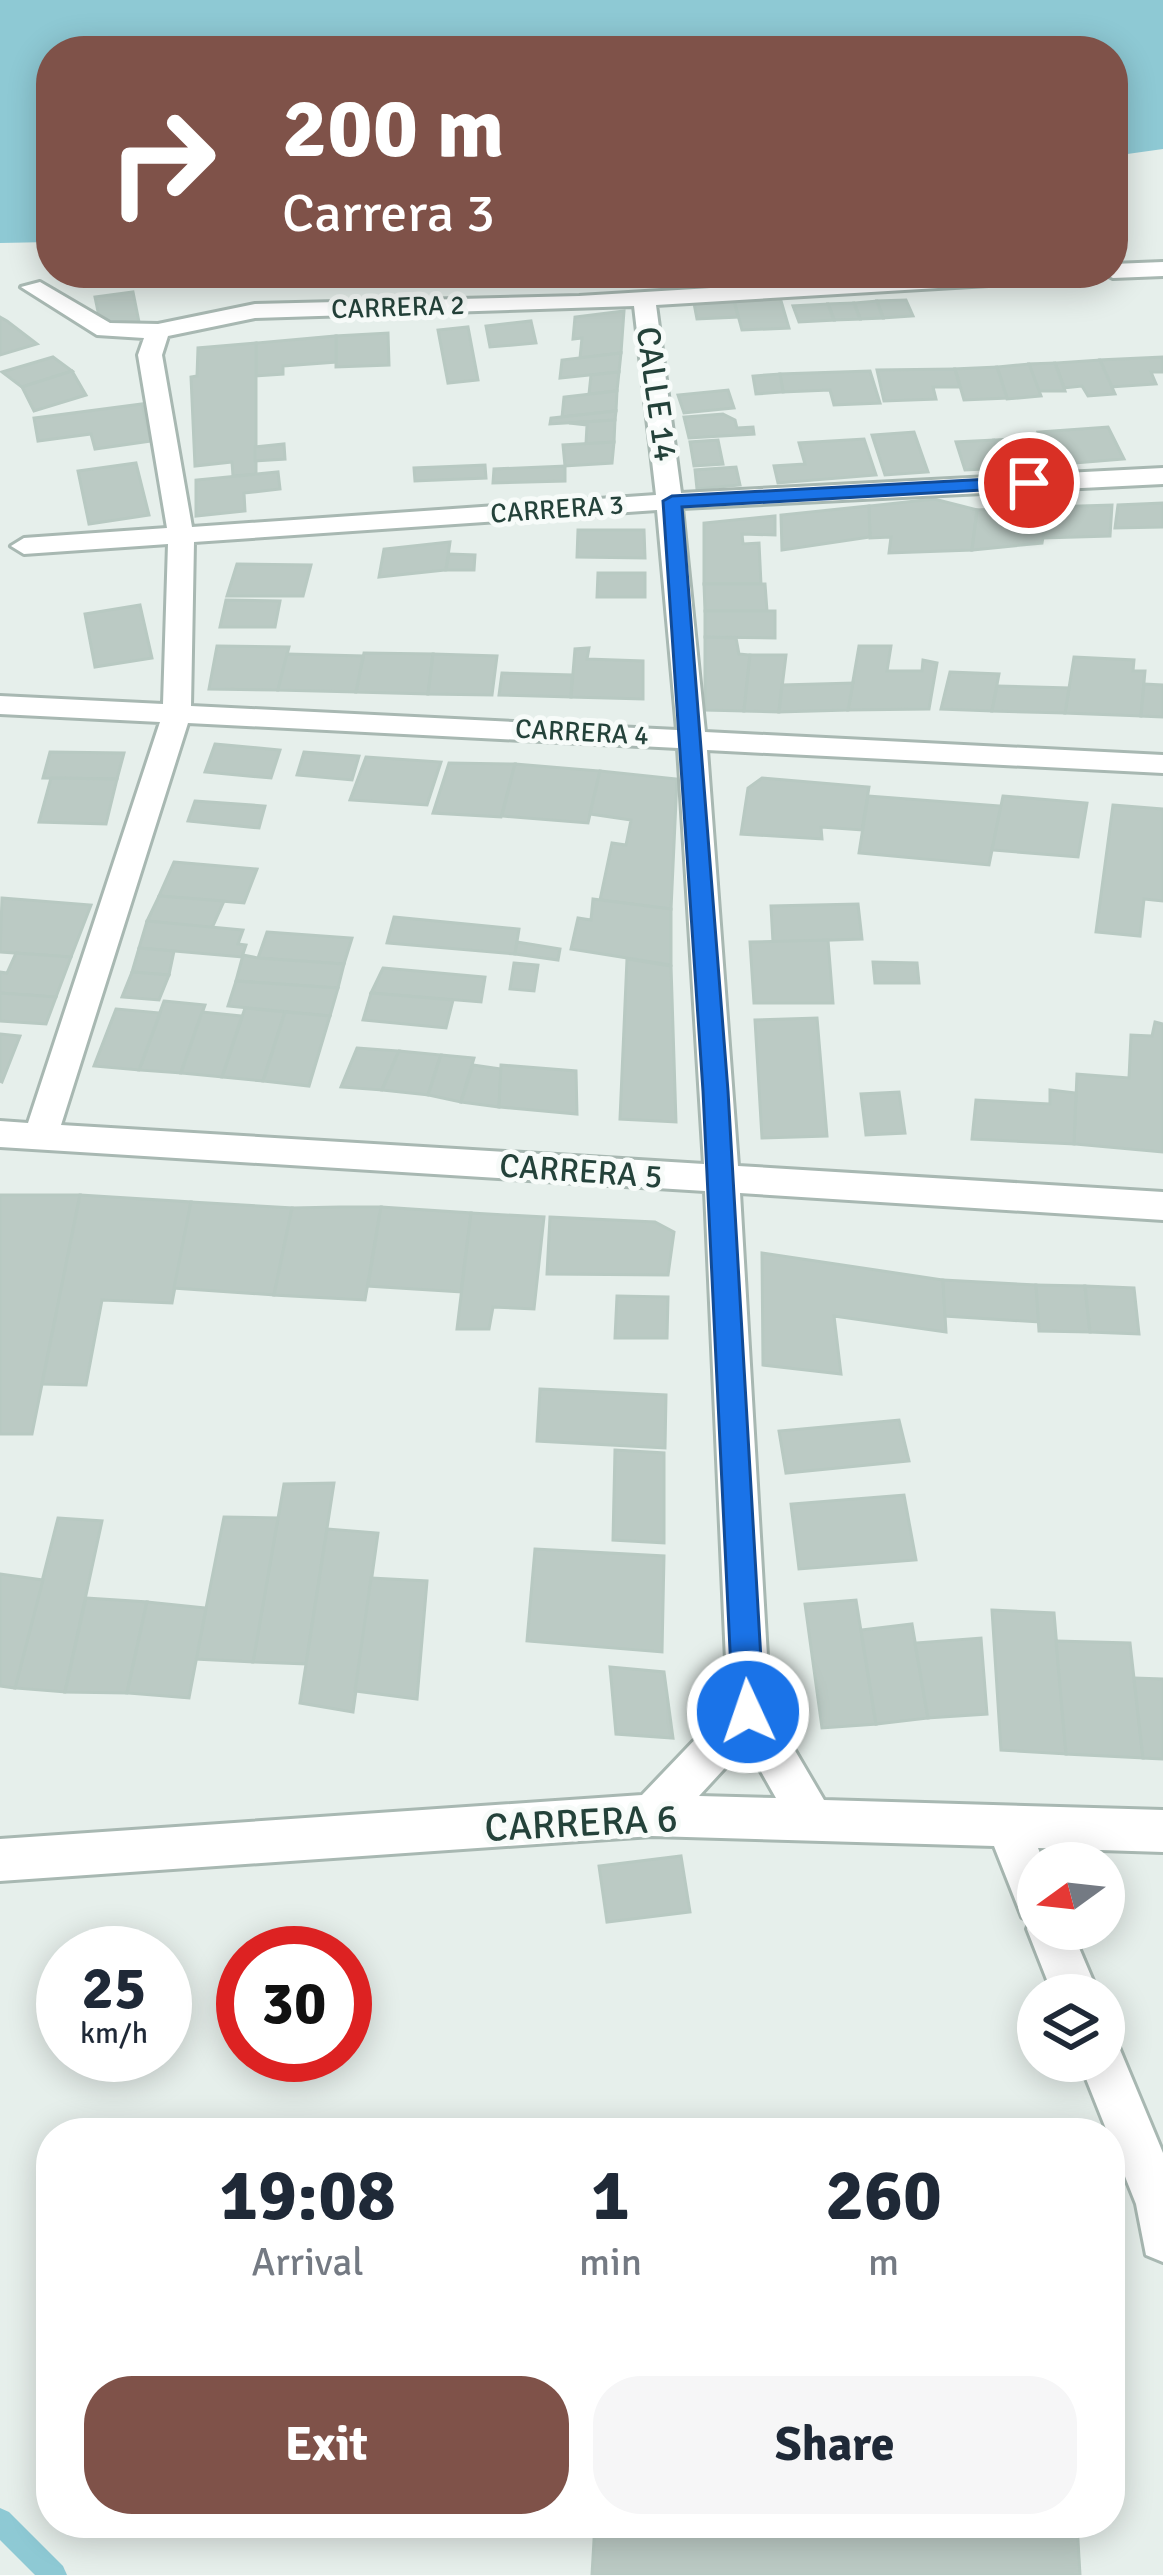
<!DOCTYPE html>
<html lang="en">
<head>
<meta charset="utf-8">
<style>
  :root { --surface:#fff; --page:#f6f6f7; --text:#1f2937; --muted:#747a83; --accent:#7f5249 }
  body { margin:0; font-family:Signika,sans-serif; background:var(--page); color:var(--text); height:100vh; display:flex; flex-direction:column; font-size:45px; white-space:nowrap }
  * { box-sizing:border-box; margin:0 }
  p { font-size:39px; color:var(--muted) }
  .icon { flex:none; width:66px; height:66px; fill:none; stroke:currentColor; stroke-width:2; stroke-linecap:round; stroke-linejoin:round }
  .map { position:relative; flex:1; overflow:hidden }
  .side { position:absolute; left:36px; top:2118px; width:1089px; height:420px; display:flex; flex-direction:column; background:var(--surface); border-radius:48px; box-shadow:0 6px 30px #0003 }
  .side>* { flex:none }
  .hud { position:absolute; left:36px; top:36px; width:1092px; height:252px; border-radius:48px; box-shadow:0 6px 30px #0003; background:#7f5249; color:#fff; overflow:hidden }
  .needle { width:78px; rotate:255deg }
  .tools { position:absolute; left:1017px; top:1842px; display:grid; gap:24px }
  .tools a { display:grid; place-items:center; width:108px; height:108px; border-radius:50%; background:var(--surface); box-shadow:0 6px 30px #0003; font-size:60px }
  .speed { position:absolute; left:36px; top:1926px; display:flex; gap:24px; font-size:60px; font-weight:700; text-align:center }
  .speed>* { display:grid; place-content:center; width:156px; height:156px; border-radius:50%; background:var(--surface); box-shadow:0 6px 30px #0003; line-height:1 }
  .speed small { font-size:30px; font-weight:400 }
  .speed .limit { border:18px solid #d22; background:#fff; color:#111 }
  .pin { position:absolute; display:grid; place-items:center; width:102px; height:102px; color:#fff; margin:-51px; border:6px solid #fff; border-radius:50%; box-shadow:0 3px 12px #0007 }
  .me { position:absolute; width:132px; margin:-66px; rotate:357deg; stroke-linejoin:round; filter:drop-shadow(0 0 9px #0008) }
  .turn { display:flex; align-items:center; gap:42px; height:252px; padding:0 48px; font-size:54px }
  .turn .icon { width:156px; height:156px; stroke-width:2.5 }
  .turn b { display:block; font-size:84px; line-height:102px }
  .eta { display:flex; justify-content:space-evenly; align-items:center; height:204px; text-align:center }
  .eta b { font-size:72px; font-weight:800; line-height:84px }
  .action { display:flex; gap:24px; margin-top:auto; padding:24px 48px }
  .action a { flex:1; height:138px; border-radius:48px; background:var(--accent); color:#fff; font-size:48px; font-weight:800; line-height:138px; text-align:center }
  .action a+a { background:var(--page); color:var(--text) }
  .map>svg:first-child { display:block }
  .water { fill:#8ec9d4 }
  .lines { fill:none; stroke-linecap:round; stroke-linejoin:round }
  .stream { fill:#8ec9d4; fill-rule:evenodd }
  .building { fill:#bbcac4; stroke:#b8c9c2; stroke-width:3 }
  .minor-casing { stroke:#a8b8b2; stroke-width:6 }
  .minor { fill:#fff; fill-rule:evenodd }
  .route { fill:#1a73e8; stroke:#114b97; stroke-width:3 }
  .labels { text-anchor:middle; stroke-width:10; stroke-linejoin:round; paint-order:stroke }
  .far-street-label { font-size:27px; fill:#24423a; stroke:#f7fbf9 }
  .street-label { font-size:33px; fill:#24423a; stroke:#f7fbf9 }
  .near-street-label { font-size:39px; fill:#24423a; stroke:#f7fbf9 }
</style>
</head>
<body>
<div class="map">
<svg width="1163" height="2575" viewBox="0 0 1163 2575">
  <rect width="100%" height="100%" fill="#e6efeb"/>
  <polygon class="water" points="0,0 1163,0 1163,149 1113,156 1113,51 51,51 51,242 0,243"/>
  <g class="lines">
    <polygon class="stream" points="0,2508 9,2512 63,2566 67,2575 35,2575 0,2540"/>
  </g>
  <g class="building">
    <polygon points="133,292 139,322 101,326 95,297"/>
    <polygon points="779,294 789,328 742,330 733,297"/>
    <polygon points="733,297 738,317 697,319 693,298"/>
    <polygon points="906,300 913,316 883,318 877,301"/>
    <polygon points="877,301 883,318 860,319 854,303"/>
    <polygon points="854,303 860,319 834,320 828,304"/>
    <polygon points="828,304 834,320 799,322 793,306"/>
    <polygon points="624,311 621,353 580,358 582,338 573,339 575,317"/>
    <polygon points="0,317 7,321 37,344 0,355"/>
    <polygon points="531,321 536,343 490,347 486,326"/>
    <polygon points="468,327 478,380 448,383 438,330"/>
    <polygon points="388,333 389,365 336,367 336,336"/>
    <polygon points="336,336 336,362 283,366 283,374 256,376 256,343"/>
    <polygon points="256,343 256,474 233,476 232,462 195,466 191,377 197,376 198,348"/>
    <polygon points="621,353 619,372 560,378 562,360"/>
    <polygon points="53,357 72,371 22,387 2,372"/>
    <polygon points="1163,357 1163,372 1151,372 1156,384 1111,387 1100,360"/>
    <polygon points="1100,360 1115,394 1088,396 1082,386 1064,388 1055,363"/>
    <polygon points="1055,363 1065,391 1038,391 1029,364"/>
    <polygon points="1029,364 1041,396 1007,399 997,367"/>
    <polygon points="997,367 1007,398 964,400 955,369"/>
    <polygon points="955,369 960,387 933,387 936,399 884,401 877,370"/>
    <polygon points="72,371 86,395 34,411 22,387"/>
    <polygon points="870,371 880,403 834,405 830,390 783,392 780,374"/>
    <polygon points="619,372 617,391 589,394 591,375"/>
    <polygon points="780,374 783,392 756,394 753,376"/>
    <polygon points="728,390 734,408 684,413 678,395"/>
    <polygon points="617,391 616,411 562,417 564,397"/>
    <polygon points="142,404 151,441 95,449 91,434 38,441 34,418"/>
    <polygon points="616,411 615,420 550,424 551,418"/>
    <polygon points="723,414 735,420 737,428 753,427 754,434 689,438 684,417"/>
    <polygon points="615,420 614,442 586,444 587,425 569,423"/>
    <polygon points="1108,427 1124,459 1051,465 1038,432"/>
    <polygon points="914,432 928,472 885,475 872,435"/>
    <polygon points="1039,437 1051,465 1003,468 994,440"/>
    <polygon points="864,439 876,475 778,483 774,466 805,464 799,443"/>
    <polygon points="718,440 723,464 694,466 690,442"/>
    <polygon points="994,440 1003,468 965,470 956,442"/>
    <polygon points="614,442 612,463 565,466 563,445"/>
    <polygon points="284,444 285,459 255,461 255,447"/>
    <polygon points="136,463 149,515 89,524 78,471"/>
    <polygon points="485,465 486,478 415,481 414,468"/>
    <polygon points="565,466 565,481 493,483 494,469"/>
    <polygon points="736,467 740,485 697,489 695,470"/>
    <polygon points="278,472 280,489 244,493 245,511 196,516 196,480"/>
    <polygon points="934,499 977,510 972,550 889,553 891,537 870,538 869,506"/>
    <polygon points="1163,503 1163,527 1115,528 1118,505"/>
    <polygon points="1112,505 1110,536 1043,538 1048,507"/>
    <polygon points="869,506 870,537 782,550 781,515"/>
    <polygon points="1048,507 1042,543 972,550 977,510"/>
    <polygon points="775,516 775,535 742,534 743,544 759,543 761,584 704,584 704,523"/>
    <polygon points="578,530 644,530 645,558 577,557"/>
    <polygon points="450,542 446,570 379,577 384,549"/>
    <polygon points="449,554 475,555 474,570 446,570"/>
    <polygon points="237,564 311,565 303,596 227,596"/>
    <polygon points="598,573 645,573 645,597 597,597"/>
    <polygon points="704,584 765,584 767,611 705,611"/>
    <polygon points="226,600 280,601 275,627 220,627"/>
    <polygon points="140,605 152,658 95,667 85,614"/>
    <polygon points="705,611 775,611 775,638 705,637"/>
    <polygon points="705,637 736,638 739,654 750,655 744,711 705,710"/>
    <polygon points="217,646 289,647 278,690 209,689"/>
    <polygon points="859,646 891,646 887,671 922,671 923,660 937,663 929,709 848,710"/>
    <polygon points="589,648 587,659 643,661 643,699 571,697 575,649"/>
    <polygon points="364,653 433,654 428,694 356,692"/>
    <polygon points="287,654 363,656 356,692 278,690"/>
    <polygon points="433,654 497,656 492,695 428,694"/>
    <polygon points="750,655 786,655 779,712 744,711"/>
    <polygon points="1074,657 1134,660 1133,671 1145,671 1141,716 1065,713"/>
    <polygon points="950,672 999,674 992,711 941,709"/>
    <polygon points="502,673 572,675 571,697 499,695"/>
    <polygon points="853,683 848,710 779,712 782,685"/>
    <polygon points="1144,684 1163,685 1163,717 1141,716"/>
    <polygon points="997,686 1069,688 1065,713 992,711"/>
    <polygon points="215,744 280,750 271,778 205,772"/>
    <polygon points="50,752 124,753 117,779 43,778"/>
    <polygon points="304,752 359,756 352,780 297,775"/>
    <polygon points="366,757 441,762 427,805 350,800"/>
    <polygon points="449,763 515,764 501,817 433,813"/>
    <polygon points="515,764 600,771 588,823 502,816"/>
    <polygon points="600,771 677,779 671,909 600,900 612,843 626,845 631,820 590,814"/>
    <polygon points="51,778 117,779 106,824 39,822"/>
    <polygon points="762,778 869,787 862,830 821,827 822,839 741,834 748,788"/>
    <polygon points="868,796 1001,806 989,865 859,853"/>
    <polygon points="1003,796 1087,803 1078,857 992,850"/>
    <polygon points="195,801 265,806 259,828 188,821"/>
    <polygon points="1113,805 1163,809 1163,901 1144,899 1140,936 1096,932"/>
    <polygon points="174,862 257,869 244,903 159,896"/>
    <polygon points="159,896 224,901 212,928 147,921"/>
    <polygon points="2,898 91,905 71,957 0,952"/>
    <polygon points="593,899 671,909 671,965 571,949 578,918 591,920"/>
    <polygon points="858,904 862,939 773,942 771,906"/>
    <polygon points="394,917 519,929 515,954 387,943"/>
    <polygon points="147,921 243,930 238,944 246,945 242,957 139,948"/>
    <polygon points="267,932 352,938 344,964 258,958"/>
    <polygon points="828,940 833,1003 754,1003 750,942"/>
    <polygon points="517,942 560,949 558,960 515,954"/>
    <polygon points="139,948 174,951 169,975 132,972"/>
    <polygon points="16,953 71,957 56,997 0,993 0,972 7,973"/>
    <polygon points="243,955 258,958 344,964 338,988 236,981"/>
    <polygon points="627,959 671,966 676,1122 620,1119"/>
    <polygon points="873,962 917,963 919,983 875,983"/>
    <polygon points="514,963 538,965 534,991 510,989"/>
    <polygon points="383,968 485,977 481,1002 371,993"/>
    <polygon points="132,972 169,975 159,1000 122,997"/>
    <polygon points="236,981 338,988 330,1016 228,1006"/>
    <polygon points="0,993 56,997 46,1024 0,1021"/>
    <polygon points="371,993 453,1000 446,1028 363,1020"/>
    <polygon points="164,1001 205,1005 181,1073 139,1070"/>
    <polygon points="245,1008 285,1012 263,1081 222,1077"/>
    <polygon points="116,1009 160,1013 139,1070 94,1066"/>
    <polygon points="202,1012 242,1016 222,1077 181,1073"/>
    <polygon points="285,1012 330,1016 309,1086 263,1081"/>
    <polygon points="817,1018 827,1136 762,1138 755,1020"/>
    <polygon points="1155,1022 1163,1024 1163,1152 1074,1144 1077,1074 1129,1078 1131,1035 1152,1036"/>
    <polygon points="0,1034 20,1036 2,1082 0,1081"/>
    <polygon points="357,1048 399,1051 382,1090 341,1087"/>
    <polygon points="399,1051 441,1055 428,1095 382,1090"/>
    <polygon points="441,1055 474,1058 461,1102 428,1095"/>
    <polygon points="473,1065 501,1069 499,1107 461,1102"/>
    <polygon points="501,1065 576,1071 577,1114 499,1107"/>
    <polygon points="1050,1090 1076,1093 1074,1144 972,1139 976,1100 1050,1104"/>
    <polygon points="899,1092 905,1133 866,1135 861,1094"/>
    <polygon points="0,1195 80,1195 32,1434 0,1434"/>
    <polygon points="80,1195 191,1202 172,1303 102,1300 86,1385 42,1384"/>
    <polygon points="191,1202 292,1208 274,1295 174,1288"/>
    <polygon points="340,1207 381,1207 365,1300 274,1295 292,1208"/>
    <polygon points="381,1207 471,1213 461,1292 368,1286"/>
    <polygon points="471,1213 544,1217 534,1309 493,1307 489,1329 457,1329"/>
    <polygon points="550,1217 655,1222 674,1232 668,1275 547,1274"/>
    <polygon points="762,1253 943,1280 946,1332 834,1316 841,1374 763,1365"/>
    <polygon points="943,1280 1036,1285 1039,1322 945,1316"/>
    <polygon points="1036,1285 1085,1286 1090,1332 1039,1331"/>
    <polygon points="1085,1286 1134,1288 1139,1334 1090,1332"/>
    <polygon points="617,1296 668,1297 667,1338 615,1338"/>
    <polygon points="540,1389 666,1395 665,1448 537,1441"/>
    <polygon points="899,1420 909,1461 786,1473 779,1431"/>
    <polygon points="615,1450 664,1453 664,1543 613,1540"/>
    <polygon points="334,1483 306,1664 253,1662 284,1484"/>
    <polygon points="904,1495 916,1560 799,1569 791,1504"/>
    <polygon points="224,1517 278,1518 253,1662 196,1659"/>
    <polygon points="58,1518 102,1521 65,1692 15,1688"/>
    <polygon points="327,1529 378,1533 353,1712 300,1703"/>
    <polygon points="535,1549 664,1556 662,1652 527,1641"/>
    <polygon points="0,1574 43,1580 15,1688 0,1686"/>
    <polygon points="371,1578 427,1581 417,1699 355,1691"/>
    <polygon points="86,1598 147,1602 127,1693 65,1692"/>
    <polygon points="856,1600 876,1724 822,1728 805,1604"/>
    <polygon points="147,1602 206,1608 189,1698 127,1693"/>
    <polygon points="992,1610 1054,1613 1066,1754 1001,1750"/>
    <polygon points="912,1624 928,1718 876,1724 861,1630"/>
    <polygon points="981,1638 987,1714 928,1718 915,1643"/>
    <polygon points="1056,1641 1130,1643 1143,1758 1066,1754"/>
    <polygon points="610,1667 664,1672 673,1738 616,1734"/>
    <polygon points="1134,1678 1163,1679 1163,1759 1143,1758"/>
    <polygon points="681,1856 690,1912 607,1922 599,1866"/>
    <polygon points="595,2523 1077,2523 1080,2575 592,2575"/>
  </g>
  <g class="lines">
    <g class="minor-casing">
      <g id="minor">
        <polygon points="1163,262 1163,276 1113,278 1103,273 1113,273 1113,264"/>
        <path d="M961 273H1082L1071 280 656 305 681 493 1163 468V484L682 508 705 732 1163 755V773L707 750 738 1166 1163 1192V1220L740 1193 770 1708 824 1800 1163 1810V1852L1038 1848 1044 1863H1038V1929H1071L1099 1995H1053L1027 1929 1030 1921 1022 1917 994 1846 652 1836 0 1881V1839L642 1795 728 1705 705 1191 0 1147V1121L28 1123 160 722 0 714V696L163 704 168 544 24 554 11 546 24 538 167 528 138 355 144 338 97 335 21 287 40 282 110 323 158 324 255 304 579 296ZM634 306 656 495 192 527 162 355 168 336 255 318ZM657 510 677 730 191 706 194 542ZM188 723 678 748 704 1164 61 1125ZM746 1745 776 1798 699 1796Z"/>
        <polygon points="1104,2039 1118,2045 1163,2153 1163,2262 1146,2255 1136,2204 1079,2061 1104,2061"/>
      </g>
    </g>
    <use href="#minor" class="minor"/>
  </g>
  <polygon class="route" points="1029,477 1039,483 1036,487 682,507 728,1091 764,1712 760,1722 748,1726 737,1722 733,1712 703,1091 663,501 672,496"/>
  <g class="labels">
    <g class="far-street-label">
      <text transform="translate(398 307) rotate(-2)" y="9">CARRERA 2</text>
      <text transform="translate(557 509) rotate(-4)" y="9">CARRERA 3</text>
      <text transform="translate(582 732) rotate(3)" y="9">CARRERA 4</text>
    </g>
    <g class="street-label">
      <text transform="translate(658 394) rotate(82)" y="12">CALLE 14</text>
      <text transform="translate(581 1170) rotate(4)" y="12">CARRERA 5</text>
    </g>
    <g class="near-street-label">
      <text transform="translate(581 1822) rotate(-3)" y="14">CARRERA 6</text>
    </g>
  </g>
</svg>
<div class="tools">
<a><svg class="needle" viewBox="-14 -14 28 28"><path d="M0-13l5 13h-10z" fill="#e53935"/><path d="M0 13l5-13h-10z" fill="#747a83"/></svg></a>
<a><svg class="icon" aria-label="layers" viewBox="0 0 24 24"><path d="M12 4l9 5-9 5-9-5zM3 14l9 5 9-5"/></svg></a>
</div>
<div class="speed"><div>25<small>km/h</small></div><div class="limit">30</div></div>
<div class="pin" style="left:1029px;top:483px;background:#d93025"><svg class="icon" aria-label="arrive" viewBox="0 0 24 24"><path d="M6 21V4h12l-3 4 3 4H6"/></svg></div>
<svg class="me" style="left:748px;top:1712px" viewBox="-20 -20 40 40"><circle r="17" fill="#1a73e8" stroke="#fff" stroke-width="3"/><path d="M0-11L8 9 0 5-8 9z" fill="#fff"/></svg>
<div class="hud">
<div class="turn"><svg class="icon" aria-label="right" viewBox="0 0 24 24"><path d="M7 20v-9h11M14 6l5 5-5 5"/></svg><div><b>200 m</b>Carrera 3</div></div>
</div>
<section class="side">
<div class="eta">
<div><b>19:08</b><p>Arrival</p></div>
<div><b>1</b><p>min</p></div>
<div><b>260</b><p>m</p></div>
</div>
<div class="action"><a>Exit</a><a>Share</a></div>
</section>
</div>
</body>
</html>
